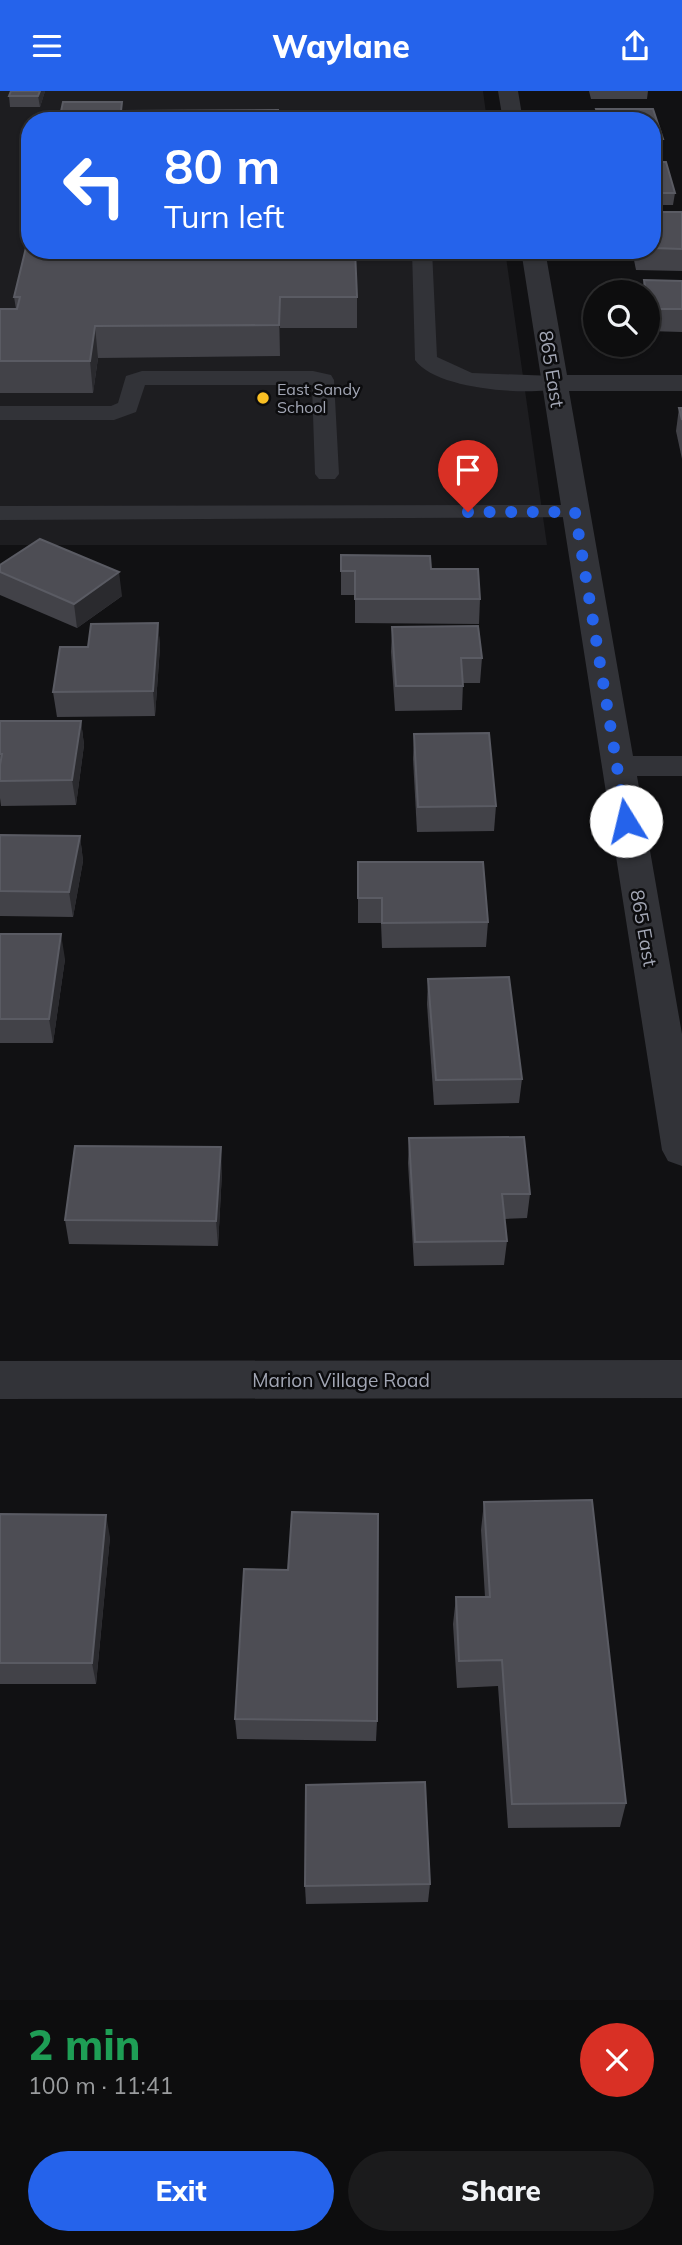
<!DOCTYPE html>
<html lang="en">
<head>
<meta charset="utf-8">
<style>
  :root { --surface:#0d0d0e; --page:#1b1b1c; --text:#f1f3f6; --muted:#9a9c9e; --line:#2d2d2e; --accent:#2563eb }
  body { margin:0; font-family:Mulish,sans-serif; background:var(--page); color:var(--text); height:100vh; display:flex; flex-direction:column; font-size:26px; white-space:nowrap }
  * { box-sizing:border-box; margin:0 }
  p { font-size:23px; color:var(--muted) }
  .icon { flex:none; width:38px; height:38px; fill:none; stroke:currentColor; stroke-width:2; stroke-linecap:round; stroke-linejoin:round }
  .map { position:relative; height:1909px; overflow:hidden }
  .sheet { display:flex; flex-direction:column; background:var(--surface); flex:1 }
  .sheet>* { flex:none }
  .hud { position:absolute; left:21px; top:21px; width:640px; height:147px; border-radius:28px; box-shadow:0 2px 5px #0004,0 0 0 2px var(--line); background:#2563eb; color:#fff; overflow:hidden }
  .buttons { position:absolute; left:583px; top:189px; display:grid; gap:14px }
  .buttons a { display:grid; place-items:center; width:77px; height:77px; border-radius:50%; background:var(--surface); box-shadow:0 2px 5px #0004,0 0 0 2px var(--line); font-size:35px }
  .pin { position:absolute; display:grid; place-items:center; width:60px; height:60px; color:#fff; margin:-72px -30px; border-radius:50% 50% 50% 0; rotate:-45deg; box-shadow:0 0 7px #0007 }
  .pin .icon { rotate:45deg }
  .me { position:absolute; width:77px; margin:-38px; rotate:351deg; stroke-linejoin:round; filter:drop-shadow(0 0 5px #0008) }
  .turn { display:flex; align-items:center; gap:24px; height:147px; padding:0 28px; font-size:32px }
  .turn .icon { width:91px; height:91px; stroke-width:2.5 }
  .turn b { display:block; font-size:49px; line-height:60px }
  .round { display:grid; place-items:center; flex:none; width:74px; height:74px; border-radius:37px; background:var(--page) }
  .head { display:flex; align-items:center; justify-content:space-between; height:119px; padding:0 28px }
  h1 { font-size:42px; font-weight:800; line-height:52px; color:#1e9e55 }
  .primary-button { display:flex; gap:14px; margin-top:auto; padding:14px 28px }
  .primary-button a { flex:1; height:80px; border-radius:42px; background:var(--accent); color:#fff; font-size:28px; font-weight:800; line-height:80px; text-align:center }
  .primary-button a+a { background:var(--page); color:var(--text) }
  header { display:flex; justify-content:space-between; align-items:center; height:91px; padding:0 28px; background:var(--accent); color:#fff; font-size:32px; font-weight:800 }
  .map>svg:first-child { display:block }
  .built { fill:#1d1d20 }
  .lines { fill:none; stroke-linecap:round; stroke-linejoin:round }
  .lane { fill:#323338; fill-rule:evenodd }
  .street { fill:#323338; fill-rule:evenodd }
  .wall { fill:#424248 }
  .shaded-wall { fill:#2a2a2e }
  .building { fill:#4d4d54; stroke:#5a5b63; stroke-width:2 }
  .route { stroke:#2563eb; stroke-width:12; stroke-dasharray:0 21.6 }
  .poi-dot { fill:#f9bf23; stroke:#0c0c0e; stroke-width:2.5 }
  .labels { text-anchor:middle; stroke-width:5; stroke-linejoin:round; paint-order:stroke }
  .far-poi-label { font-size:16px; fill:#a2a6b4; stroke:#0c0c0e; text-anchor:start }
  .street-label { font-size:19px; fill:#a2a6b4; stroke:#0c0c0e }
</style>
</head>
<body>
<header><svg class="icon" aria-label="menu" viewBox="0 0 24 24"><path d="M4 6h16M4 12h16M4 18h16"/></svg>Waylane<svg class="icon" aria-label="share" viewBox="0 0 24 24"><path d="M12 15V3M7 8l5-5 5 5M5 13v7h14v-7"/></svg></header>
<div class="map">
<svg width="682" height="1909" viewBox="0 0 682 1909">
  <rect width="100%" height="100%" fill="#111113"/>
  <polygon class="built" points="0,0 483,0 487,30 30,30 30,159 505,159 547,454 0,454"/>
  <g class="lines">
    <g class="lane">
      <polygon points="233,22 416,23 425,28 226,30 224,27 227,23"/>
      <path d="M412 159H432L437 266 472 282 554 285 562 287 565 292 562 297C529 305 436 299 415 269Z"/>
      <polygon points="142,280 313,280 331,284 334,289 339,383 335,388 319,388 315,383 312,294 145,294 136,321 114,329 0,329 0,315 111,315 118,312 126,285"/>
      <polygon points="575,414 584,416 587,421 584,426 0,429 0,415"/>
    </g>
    <g class="street">
      <polygon points="498,0 518,0 523,30 503,30"/>
      <polygon points="521,159 545,159 567,284 682,284 682,300 569,300 633,665 682,665 682,685 637,685 682,943 682,1075 668,1070 662,1059"/>
      <polygon points="682,1269 682,1307 0,1308 0,1270"/>
    </g>
  </g>
  <g class="wall">
    <polygon points="45,0 40,16 10,16 9,5"/>
    <polygon points="589,0 648,0 647,8 591,8"/>
    <polygon points="596,18 653,18 663,48 661,60 653,60 653,30 595,30"/>
    <polygon points="653,71 675,102 673,114 653,114"/>
    <polygon points="653,121 682,121 682,180 636,179 632,159 653,159"/>
    <polygon points="644,189 682,190 682,241 648,240 648,201 642,201"/>
    <polygon points="14,206 357,206 357,237 280,237 280,265 98,267 93,302 0,302 0,218 16,218"/>
    <polygon points="679,317 682,317 682,368 676,340"/>
    <polygon points="341,464 431,478 480,508 479,533 355,532 355,504 341,504"/>
    <polygon points="0,474 122,505 77,537 0,504"/>
    <polygon points="158,532 160,556 155,625 57,626 53,601 88,556"/>
    <polygon points="392,536 482,567 480,592 463,592 462,619 395,620 391,561"/>
    <polygon points="0,630 81,630 84,654 76,714 1,715 0,707"/>
    <polygon points="414,643 496,715 494,740 417,741 413,668"/>
    <polygon points="0,744 80,745 83,770 73,826 0,825"/>
    <polygon points="358,771 488,831 486,856 382,857 381,832 358,832"/>
    <polygon points="0,843 65,868 53,952 0,952"/>
    <polygon points="428,888 522,988 519,1012 434,1014 427,913"/>
    <polygon points="409,1047 530,1103 527,1127 504,1128 507,1150 504,1174 414,1175 408,1072"/>
    <polygon points="222,1081 218,1155 69,1153 65,1129"/>
    <polygon points="484,1411 626,1712 620,1736 508,1737 498,1595 457,1597 453,1533 456,1506 485,1506 481,1439"/>
    <polygon points="0,1423 110,1446 96,1593 0,1593"/>
    <polygon points="235,1628 377,1630 376,1650 237,1648"/>
    <polygon points="430,1793 428,1811 306,1813 305,1795"/>
  </g>
  <g class="shaded-wall">
    <polygon points="40,0 45,0 40,16 38,5"/>
    <polygon points="280,206 280,265 279,234"/>
    <polygon points="95,235 98,267 93,302 90,270"/>
    <polygon points="119,481 122,505 77,537 74,513"/>
    <polygon points="158,532 160,556 155,625 153,600"/>
    <polygon points="81,630 84,654 76,714 72,689"/>
    <polygon points="80,745 83,770 73,826 69,801"/>
    <polygon points="61,843 65,868 53,952 49,928"/>
    <polygon points="221,1056 222,1081 218,1155 216,1130"/>
    <polygon points="106,1424 110,1446 96,1593 92,1572"/>
  </g>
  <g class="building">
    <polygon points="11,0 40,0 38,5 9,5"/>
    <polygon points="63,11 122,11 121,20 278,19 278,30 59,30"/>
    <polygon points="596,18 653,18 663,48 653,48 653,30 600,30"/>
    <polygon points="653,71 666,71 675,102 653,102"/>
    <polygon points="653,121 682,121 682,158 653,157"/>
    <polygon points="30,140 30,159 355,159 357,206 280,206 279,234 95,235 90,270 0,270 0,218 17,218 20,206 14,206"/>
    <polygon points="644,189 682,190 682,218 650,218 648,201 646,201"/>
    <polygon points="679,317 682,317 682,329"/>
    <polygon points="40,448 119,481 74,513 0,481 0,474"/>
    <polygon points="341,464 430,465 431,478 478,478 480,508 355,508 355,480 341,480"/>
    <polygon points="158,532 153,600 53,601 60,556 88,556 91,533"/>
    <polygon points="478,535 482,567 461,567 463,595 396,595 392,536"/>
    <polygon points="0,630 81,630 72,689 0,690 0,674 2,663 0,663"/>
    <polygon points="489,642 496,715 418,716 414,643"/>
    <polygon points="0,744 80,745 69,801 0,800"/>
    <polygon points="358,771 483,771 488,831 382,832 382,807 358,807"/>
    <polygon points="0,843 61,843 49,928 0,928"/>
    <polygon points="509,886 522,988 436,989 428,888"/>
    <polygon points="524,1046 530,1103 502,1103 507,1150 415,1151 409,1047"/>
    <polygon points="75,1055 221,1056 216,1130 65,1129"/>
    <polygon points="592,1409 626,1712 512,1713 502,1569 459,1570 456,1506 490,1506 484,1411"/>
    <polygon points="292,1421 378,1423 377,1630 235,1628 244,1478 288,1479"/>
    <polygon points="0,1423 106,1424 92,1572 0,1572"/>
    <polygon points="425,1691 430,1793 305,1795 306,1694"/>
  </g>
  <g class="lines">
    <polyline class="route" points="468,421 575,421 626,730"/>
  </g>
  <circle class="poi-dot" cx="263" cy="307" r="7"/>
  <g class="labels">
    <g class="far-poi-label">
      <text x="277" y="304">East Sandy<tspan x="277" dy="18">School</tspan></text>
    </g>
    <g class="street-label">
      <text transform="translate(552 278) rotate(81)" y="7">865 East</text>
      <text transform="translate(644 837) rotate(80)" y="7">865 East</text>
      <text x="341" y="1296">Marion Village Road</text>
    </g>
  </g>
</svg>
<div class="buttons">
<a><svg class="icon" aria-label="search" viewBox="0 0 24 24"><circle cx="10" cy="10" r="6"/><path d="M15 15l6 6"/></svg></a>
</div>
<div class="pin" style="left:468px;top:421px;background:#d93025"><svg class="icon" aria-label="arrive" viewBox="0 0 24 24"><path d="M6 21V4h12l-3 4 3 4H6"/></svg></div>
<svg class="me" style="left:626px;top:730px" viewBox="-20 -20 40 40"><circle r="19" fill="#fff"/><path d="M0-13L10 11 0 6-10 11z" fill="#2563eb"/></svg>
<div class="hud">
<div class="turn"><svg class="icon" aria-label="left" viewBox="0 0 24 24"><path d="M17 20v-9H6M10 6l-5 5 5 5"/></svg><div><b>80 m</b>Turn left</div></div>
</div>
</div>
<section class="sheet">
<div class="head"><div><h1>2 min</h1><p>100 m · 11:41</p></div><a class="round" style="background:#d93025;color:#fff"><svg class="icon" aria-label="close" viewBox="0 0 24 24"><path d="M6 6l12 12M18 6L6 18"/></svg></a></div>
<div class="primary-button"><a>Exit</a><a>Share</a></div>
</section>
</body>
</html>
